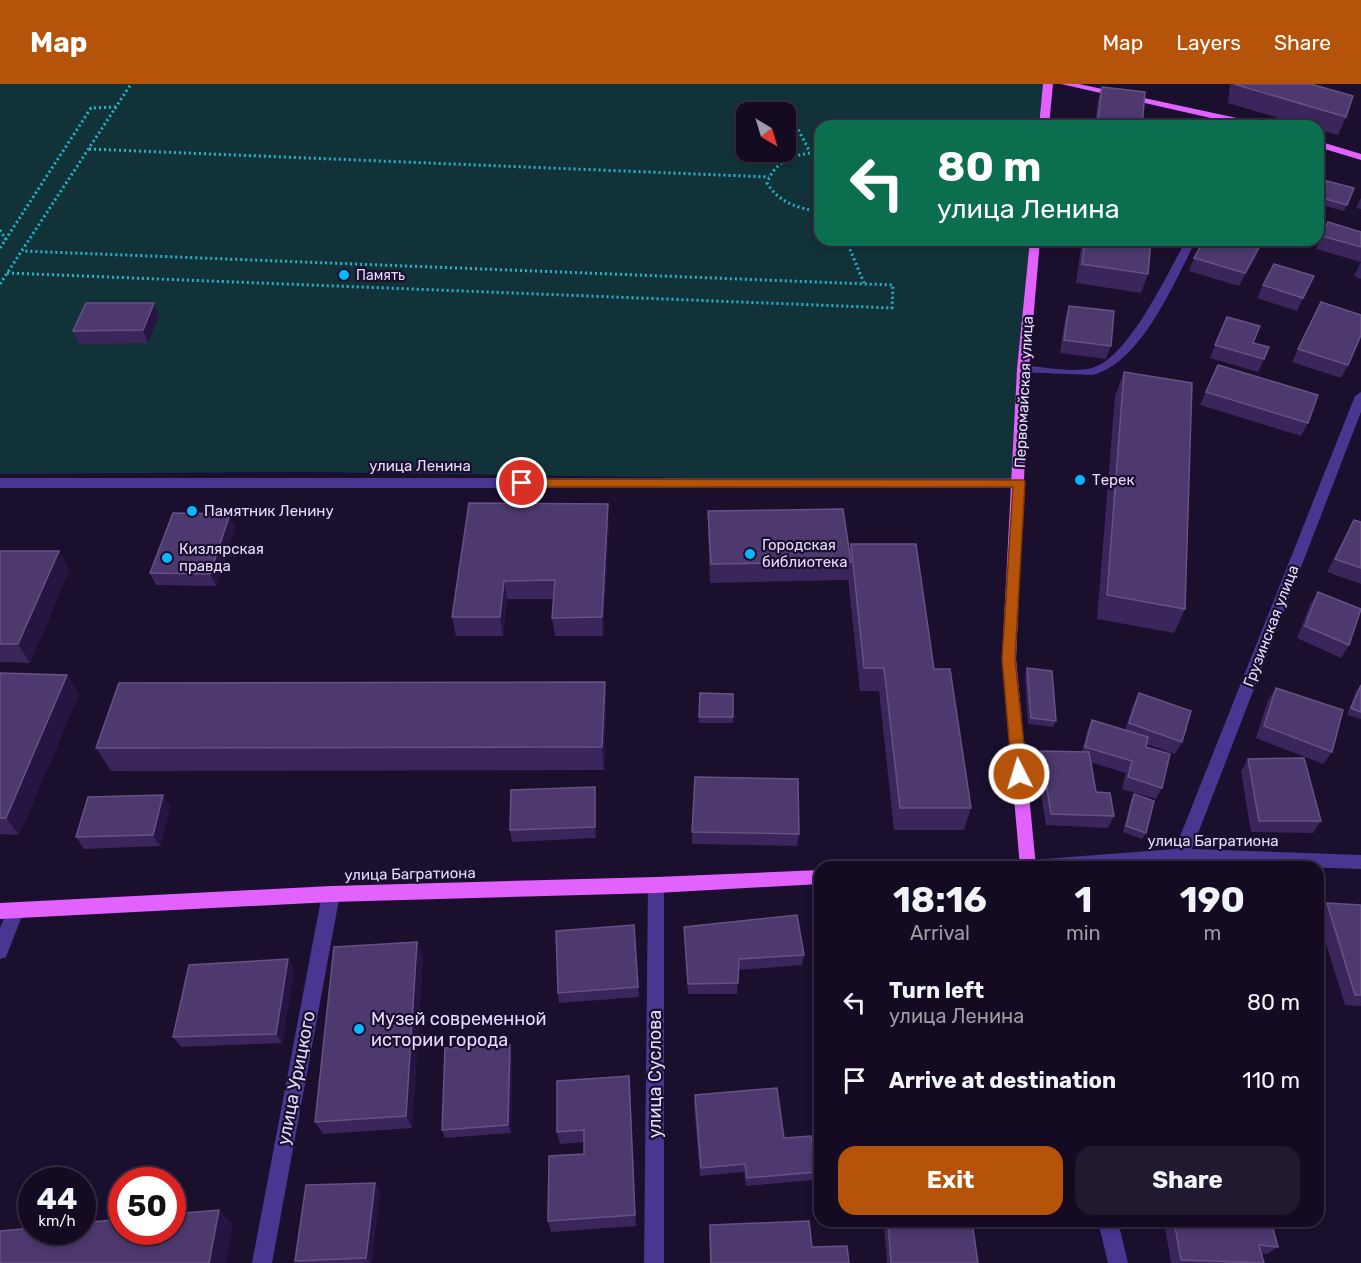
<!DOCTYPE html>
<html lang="en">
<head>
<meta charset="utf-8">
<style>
  :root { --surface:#140b22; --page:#21192f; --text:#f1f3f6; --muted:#9d9ba5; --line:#332b40; --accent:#b45309 }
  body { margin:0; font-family:Rubik,sans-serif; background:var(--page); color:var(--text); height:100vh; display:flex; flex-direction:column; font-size:22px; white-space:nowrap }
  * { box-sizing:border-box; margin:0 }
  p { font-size:20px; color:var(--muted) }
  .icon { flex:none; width:33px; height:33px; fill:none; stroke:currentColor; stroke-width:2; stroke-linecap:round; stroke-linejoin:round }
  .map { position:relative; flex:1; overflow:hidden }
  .drawer { position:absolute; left:814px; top:777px; width:510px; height:366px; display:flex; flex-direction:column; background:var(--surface); border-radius:18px; box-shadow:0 3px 9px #0003,0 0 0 2px var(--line) }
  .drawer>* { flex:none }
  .top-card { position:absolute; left:814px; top:36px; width:510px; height:126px; border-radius:18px; box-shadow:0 3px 9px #0003,0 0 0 2px var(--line); background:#0b6e4f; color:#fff; overflow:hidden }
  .needle { width:39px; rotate:142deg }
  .fabs { position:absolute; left:736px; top:18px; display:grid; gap:12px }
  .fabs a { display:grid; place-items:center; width:60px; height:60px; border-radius:12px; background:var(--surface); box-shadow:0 3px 9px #0003,0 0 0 2px var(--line); font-size:30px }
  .speed { position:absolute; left:18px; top:1083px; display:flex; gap:12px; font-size:30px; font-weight:700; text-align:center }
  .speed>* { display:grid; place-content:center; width:78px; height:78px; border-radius:50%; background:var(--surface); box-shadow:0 3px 9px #0003,0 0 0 2px var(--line); line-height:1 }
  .speed small { font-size:15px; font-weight:400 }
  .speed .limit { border:9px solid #d22; background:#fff; color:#111 }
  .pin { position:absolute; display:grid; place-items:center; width:51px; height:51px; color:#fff; margin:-26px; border:3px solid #fff; border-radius:50%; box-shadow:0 2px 6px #0007 }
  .me { position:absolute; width:66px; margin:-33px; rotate:355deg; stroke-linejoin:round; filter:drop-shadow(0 0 4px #0008) }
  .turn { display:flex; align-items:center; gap:21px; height:126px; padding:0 24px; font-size:27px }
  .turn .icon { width:78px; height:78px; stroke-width:2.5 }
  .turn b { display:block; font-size:42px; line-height:51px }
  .eta { display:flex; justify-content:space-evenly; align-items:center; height:102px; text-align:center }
  .eta b { font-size:36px; font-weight:700; line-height:42px }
  .action { display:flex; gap:12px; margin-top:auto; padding:12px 24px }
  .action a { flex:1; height:69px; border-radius:18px; background:var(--accent); color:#fff; font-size:24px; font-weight:700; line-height:69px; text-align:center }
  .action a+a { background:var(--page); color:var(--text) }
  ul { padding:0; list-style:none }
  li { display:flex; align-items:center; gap:18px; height:78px; padding:0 24px }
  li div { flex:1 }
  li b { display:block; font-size:22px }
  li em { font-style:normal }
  header { display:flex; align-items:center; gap:36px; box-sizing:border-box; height:84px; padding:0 30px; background:var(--accent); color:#fff }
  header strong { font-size:28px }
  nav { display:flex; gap:33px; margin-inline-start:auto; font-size:21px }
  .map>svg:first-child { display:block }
  .green { fill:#113238; fill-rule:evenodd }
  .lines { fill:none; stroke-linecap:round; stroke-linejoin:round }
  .path { stroke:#23b5cb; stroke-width:3; stroke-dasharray:2 3; stroke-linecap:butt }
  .minor { fill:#4a3591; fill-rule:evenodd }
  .major { fill:#e262ff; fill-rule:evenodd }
  .wall { fill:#3b265c }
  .shaded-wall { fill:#261442 }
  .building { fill:#4d396e; stroke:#655284; stroke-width:1.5 }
  .route { fill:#b45309; stroke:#753606; stroke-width:1.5 }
  .poi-dot { fill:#07b8ff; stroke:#1a0f2d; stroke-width:2 }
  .labels { text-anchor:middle; stroke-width:4.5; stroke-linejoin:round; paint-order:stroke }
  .far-poi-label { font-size:14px; fill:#e6dbff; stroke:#1a0f2d; text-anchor:start }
  .street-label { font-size:15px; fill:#e6dbff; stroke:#1a0f2d }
  .poi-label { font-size:15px; fill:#e6dbff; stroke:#1a0f2d; text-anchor:start }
  .near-poi-label { font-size:18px; fill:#e6dbff; stroke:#1a0f2d; text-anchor:start }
  .near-street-label { font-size:18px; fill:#e6dbff; stroke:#1a0f2d }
</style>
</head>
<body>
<header>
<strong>Map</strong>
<nav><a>Map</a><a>Layers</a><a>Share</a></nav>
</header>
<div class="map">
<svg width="1361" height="1179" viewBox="0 0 1361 1179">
  <rect width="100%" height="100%" fill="#1a0f2d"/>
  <path class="green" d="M0 0H1048L1045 42H820V156H1037L1019 399 311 388 0 390ZM747 28H786V68H747Z"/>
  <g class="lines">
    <g class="path">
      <polyline points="789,28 810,68"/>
      <polyline points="89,65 769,93"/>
      <path d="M820 68C796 70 776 75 767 99 779 119 798 124 820 128"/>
      <polyline points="0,146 6,156"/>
      <polyline points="846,156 864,199"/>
      <polyline points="0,164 91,24 116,23"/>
      <polyline points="7,189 892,224 893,201 22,167"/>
      <polyline points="0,200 131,0"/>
    </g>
    <g class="minor">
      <path d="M1186 156H1196C1175 197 1141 280 1092 291L1019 288 1017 285 1023 281C1044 283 1071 289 1092 284 1128 275 1169 187 1186 156Z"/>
      <polygon points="1361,308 1361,328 1192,765 1361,771 1361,785 1181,779 1131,783 1022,783 1024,778 1030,776 1175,765 1355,312"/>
      <polygon points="0,394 1019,394 1026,399 1019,404 0,404"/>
      <polygon points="656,793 662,796 664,801 664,1179 644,1179 648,801 650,796"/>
      <polygon points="331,802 337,805 340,810 272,1179 252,1179 322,810 325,805"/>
      <polygon points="15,819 21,822 24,827 6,873 0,875 0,844 9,822"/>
      <polygon points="1098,1137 1118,1137 1128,1179 1108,1179"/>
    </g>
    <g class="major">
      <polygon points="1043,0 1053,0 1049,42 1039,42"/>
      <polygon points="1061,0 1079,0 1260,39 1265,42 1246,42"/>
      <polygon points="1318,57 1361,70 1361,76 1318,63"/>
      <polygon points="1030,156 1040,156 1029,285 1016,575 1036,783 1020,783 1002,575 1017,285"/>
      <polygon points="820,786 820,800 656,809 331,818 0,835 0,819 331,802 656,793"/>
    </g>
  </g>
  <g class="wall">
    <polygon points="1230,0 1311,0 1346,33 1338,51 1318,46 1318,42 1306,42 1228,19"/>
    <polygon points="1102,3 1142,42 1095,42 1098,15"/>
    <polygon points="1327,97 1354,104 1344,127 1318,120 1318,115"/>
    <polygon points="1361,114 1361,125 1356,124"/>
    <polygon points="1328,138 1361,148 1361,195 1354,192 1361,178 1316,165"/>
    <polygon points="1082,156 1175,156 1171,163 1151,157 1148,190 1141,209 1076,199"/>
    <polygon points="1257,171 1239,202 1189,187 1194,174"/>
    <polygon points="1314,192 1297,227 1257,214 1263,201"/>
    <polygon points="1321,218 1348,281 1341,294 1292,278"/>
    <polygon points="154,219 159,232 148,259 79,260 73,247"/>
    <polygon points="1069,222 1111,262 1106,275 1060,269 1065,235"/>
    <polygon points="1227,233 1253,259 1264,275 1258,288 1210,274"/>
    <polygon points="1218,281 1308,339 1301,352 1200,321"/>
    <polygon points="1124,288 1185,525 1174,549 1097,535 1115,312"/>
    <polygon points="469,419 609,439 603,552 555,552 552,534 554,515 507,515 503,552 456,552 452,533"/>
    <polygon points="708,427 849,469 851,460 934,585 971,724 964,746 894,746 879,607 860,607 848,494 848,496 710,499 708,446"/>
    <polygon points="1354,436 1361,438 1361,500 1327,488 1347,449"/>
    <polygon points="235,443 216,502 156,501 150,489"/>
    <polygon points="0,467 59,467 69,486 30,579 0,578"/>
    <polygon points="1318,508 1349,561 1341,574 1297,554 1310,521"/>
    <polygon points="1027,584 1056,637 1053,643 1028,640 1025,591"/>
    <polygon points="0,589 67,591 79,610 19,751 0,750"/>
    <polygon points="605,598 606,621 604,686 111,687 96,664"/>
    <polygon points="1361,601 1361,635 1347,631 1356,607"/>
    <polygon points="1276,604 1332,668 1323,680 1256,654 1268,616"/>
    <polygon points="700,609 733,633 733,639 699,639"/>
    <polygon points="1139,609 1182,658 1175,670 1146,660 1146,663 1162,704 1156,715 1122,705 1126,689 1090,678 1096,708 1114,732 1108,744 1046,741 1036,679 1041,667 1082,668 1087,648 1092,636 1125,646 1133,621"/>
    <polygon points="1248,675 1321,737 1313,749 1251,748 1241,687"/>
    <polygon points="695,693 799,750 797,762 692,760"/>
    <polygon points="595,703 596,715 596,754 512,758 510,746"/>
    <polygon points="1134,710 1146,749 1142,755 1123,748 1131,716"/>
    <polygon points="170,722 160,762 84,765 76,753"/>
    <polygon points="1327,819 1361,821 1361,922 1345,921 1318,833 1318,829"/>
    <polygon points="634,841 639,913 559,919 558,909"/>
    <polygon points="684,843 804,871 802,881 738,886 737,910 688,910"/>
    <polygon points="417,858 423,873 412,1044 323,1050 315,1038"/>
    <polygon points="288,875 294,885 282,959 181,963 173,953"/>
    <polygon points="512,970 511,1049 445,1054 442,1046"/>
    <polygon points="630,1005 636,1142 551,1148 548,1137 584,1070 584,1058 560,1060 557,1048"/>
    <polygon points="695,1011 784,1054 816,1088 814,1096 746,1102 744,1088 700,1092 694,1020"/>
    <polygon points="380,1107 371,1179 298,1179 295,1177"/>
    <polygon points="886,1137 972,1137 978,1179 887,1179 884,1140"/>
    <polygon points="1164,1137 1271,1137 1278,1163 1267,1170 1262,1169 1264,1179 1171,1179"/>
    <polygon points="710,1141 812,1163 849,1179 710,1179 709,1151"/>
  </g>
  <g class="shaded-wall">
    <polygon points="1262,158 1257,171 1239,202 1245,189"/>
    <polygon points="154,219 159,232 148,259 143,246"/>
    <polygon points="608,420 609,439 603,552 602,533"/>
    <polygon points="230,430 235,443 216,502 210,490"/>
    <polygon points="59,467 69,486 30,579 18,560"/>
    <polygon points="504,497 507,515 503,552 500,533"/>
    <polygon points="67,591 79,610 19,751 6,734"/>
    <polygon points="605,598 606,621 604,686 602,663"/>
    <polygon points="595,703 596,715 596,754 595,743"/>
    <polygon points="163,711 170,722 160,762 153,751"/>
    <polygon points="417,858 423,873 412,1044 406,1032"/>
    <polygon points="288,875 294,885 282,959 276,950"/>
    <polygon points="510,961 512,970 511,1049 508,1041"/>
    <polygon points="629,992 630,1005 636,1142 635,1131"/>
    <polygon points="375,1099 380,1107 371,1179 370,1179 366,1174"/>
    <polygon points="219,1126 233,1140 226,1179 209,1179"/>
  </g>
  <g class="building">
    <polygon points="1234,0 1311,0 1353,12 1346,33"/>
    <polygon points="1102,3 1145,8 1142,42 1097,42"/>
    <polygon points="1318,60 1324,61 1318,70"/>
    <polygon points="1327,97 1354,104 1347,121 1319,113"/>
    <polygon points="1328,138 1361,148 1361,163 1322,152"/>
    <polygon points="1085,156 1151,156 1148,190 1082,180"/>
    <polygon points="1204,156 1256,156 1262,158 1245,189 1194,174"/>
    <polygon points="1274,180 1314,192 1303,214 1263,201"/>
    <polygon points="1321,218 1361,231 1361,251 1348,281 1298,265"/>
    <polygon points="86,219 154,219 143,246 73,247"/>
    <polygon points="1069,222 1114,227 1111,262 1064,256"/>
    <polygon points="1227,233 1260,242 1253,259 1269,263 1264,275 1215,261"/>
    <polygon points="1218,281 1318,311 1308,339 1206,308"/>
    <polygon points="1124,288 1192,299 1185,525 1107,511"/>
    <polygon points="469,419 608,420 602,533 552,534 555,496 504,497 500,533 452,533"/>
    <polygon points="843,425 851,478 711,480 708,427"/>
    <polygon points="173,429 230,430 210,490 150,489"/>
    <polygon points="1354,436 1361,438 1361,484 1335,475"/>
    <polygon points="851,460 916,460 934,585 950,585 971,724 900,724 884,584 864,584"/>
    <polygon points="0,467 59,467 18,560 0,560"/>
    <polygon points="1318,508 1361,525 1349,561 1305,542"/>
    <polygon points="1027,584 1052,587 1056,637 1031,634"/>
    <polygon points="0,589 67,591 6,734 0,734"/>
    <polygon points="605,598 602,663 96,664 119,599"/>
    <polygon points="1361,601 1361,628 1351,624"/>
    <polygon points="1276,604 1343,626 1332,668 1264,642"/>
    <polygon points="700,609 733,610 733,633 699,633"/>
    <polygon points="1139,609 1191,627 1182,658 1129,639"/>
    <polygon points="1092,636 1148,653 1146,663 1170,670 1162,704 1128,693 1132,677 1085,663"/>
    <polygon points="1041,667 1089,668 1096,708 1110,709 1114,732 1051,730"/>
    <polygon points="1304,674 1321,737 1259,737 1248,675"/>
    <polygon points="695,693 798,695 799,750 692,748"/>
    <polygon points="595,703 595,743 510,746 511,706"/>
    <polygon points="1134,710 1154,717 1146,749 1126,742"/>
    <polygon points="163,711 153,751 76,753 88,713"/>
    <polygon points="1327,819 1361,821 1361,911 1355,911"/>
    <polygon points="797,831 804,871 739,875 738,899 688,900 684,843"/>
    <polygon points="634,841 638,903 558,909 556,847"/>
    <polygon points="417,858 406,1032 315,1038 334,863"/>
    <polygon points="288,875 276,950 173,953 189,881"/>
    <polygon points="510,961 508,1041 442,1046 445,964"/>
    <polygon points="629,992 635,1131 548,1137 549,1072 584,1070 584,1046 557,1048 557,997"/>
    <polygon points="777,1004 784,1054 811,1052 816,1088 747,1094 745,1080 701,1084 695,1011"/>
    <polygon points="375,1099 366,1174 295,1177 306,1101"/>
    <polygon points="219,1126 209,1179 0,1179 0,1147 32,1144 32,1148 82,1148 82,1139 122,1135 122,1148 172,1148 172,1130"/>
    <polygon points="809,1137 812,1163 847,1162 849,1179 711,1179 710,1141"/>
    <polygon points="888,1137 972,1137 978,1179 891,1179"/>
    <polygon points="1174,1137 1271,1137 1278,1163 1259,1161 1264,1179 1181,1176"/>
  </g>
  <polygon class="route" points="522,395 1024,396 1025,399 1015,575 1027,690 1025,695 1014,695 1012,690 1002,575 1013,403 522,403 516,399"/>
  <g class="poi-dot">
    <circle cx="344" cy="191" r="6"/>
    <circle cx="1080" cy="396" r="6"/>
    <circle cx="192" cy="427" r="6"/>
    <circle cx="750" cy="470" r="6"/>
    <circle cx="167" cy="474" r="6"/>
    <circle cx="359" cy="945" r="6"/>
  </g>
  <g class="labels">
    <g class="far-poi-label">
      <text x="356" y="196">Память</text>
    </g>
    <g class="street-label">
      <text transform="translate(1024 308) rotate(-87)" y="5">Первомайская улица</text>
      <text x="420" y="387">улица Ленина</text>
      <text transform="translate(1271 542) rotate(-69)" y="5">Грузинская улица</text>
      <text x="1213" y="762">улица Багратиона</text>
      <text transform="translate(410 790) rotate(-1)" y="5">улица Багратиона</text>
    </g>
    <g class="poi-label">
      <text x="1092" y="401">Терек</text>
      <text x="204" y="432">Памятник Ленину</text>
      <text x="762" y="466">Городская<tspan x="762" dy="17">библиотека</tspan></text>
      <text x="179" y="470">Кизлярская<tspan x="179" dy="17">правда</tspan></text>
    </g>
    <g class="near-poi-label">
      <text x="371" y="941">Музей современной<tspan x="371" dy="21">истории города</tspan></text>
    </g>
    <g class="near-street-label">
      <text transform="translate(655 990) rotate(-90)" y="6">улица Суслова</text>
      <text transform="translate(296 994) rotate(-79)" y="6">улица Урицкого</text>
    </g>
  </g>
</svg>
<div class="fabs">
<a><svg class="needle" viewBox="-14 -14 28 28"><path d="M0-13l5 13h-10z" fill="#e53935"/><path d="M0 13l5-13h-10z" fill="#9d9ba5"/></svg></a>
</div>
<div class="speed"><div>44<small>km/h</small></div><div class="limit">50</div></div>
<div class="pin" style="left:522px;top:399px;background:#d93025"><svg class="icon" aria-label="arrive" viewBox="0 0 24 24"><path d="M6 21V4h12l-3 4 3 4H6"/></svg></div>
<svg class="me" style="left:1019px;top:690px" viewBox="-20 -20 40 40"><circle r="17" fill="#b45309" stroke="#fff" stroke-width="3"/><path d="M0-11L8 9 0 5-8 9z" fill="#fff"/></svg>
<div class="top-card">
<div class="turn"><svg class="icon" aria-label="left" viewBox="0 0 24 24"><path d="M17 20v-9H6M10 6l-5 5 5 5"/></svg><div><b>80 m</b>улица Ленина</div></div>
</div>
<section class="drawer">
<div class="eta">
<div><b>18:16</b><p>Arrival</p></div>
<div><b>1</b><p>min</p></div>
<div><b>190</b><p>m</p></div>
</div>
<ul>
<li><svg class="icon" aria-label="left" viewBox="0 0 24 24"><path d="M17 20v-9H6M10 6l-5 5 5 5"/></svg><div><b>Turn left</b><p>улица Ленина</p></div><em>80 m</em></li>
<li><svg class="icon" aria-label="arrive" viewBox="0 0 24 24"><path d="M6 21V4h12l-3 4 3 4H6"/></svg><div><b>Arrive at destination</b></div><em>110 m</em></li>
</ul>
<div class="action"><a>Exit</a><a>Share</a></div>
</section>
</div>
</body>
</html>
